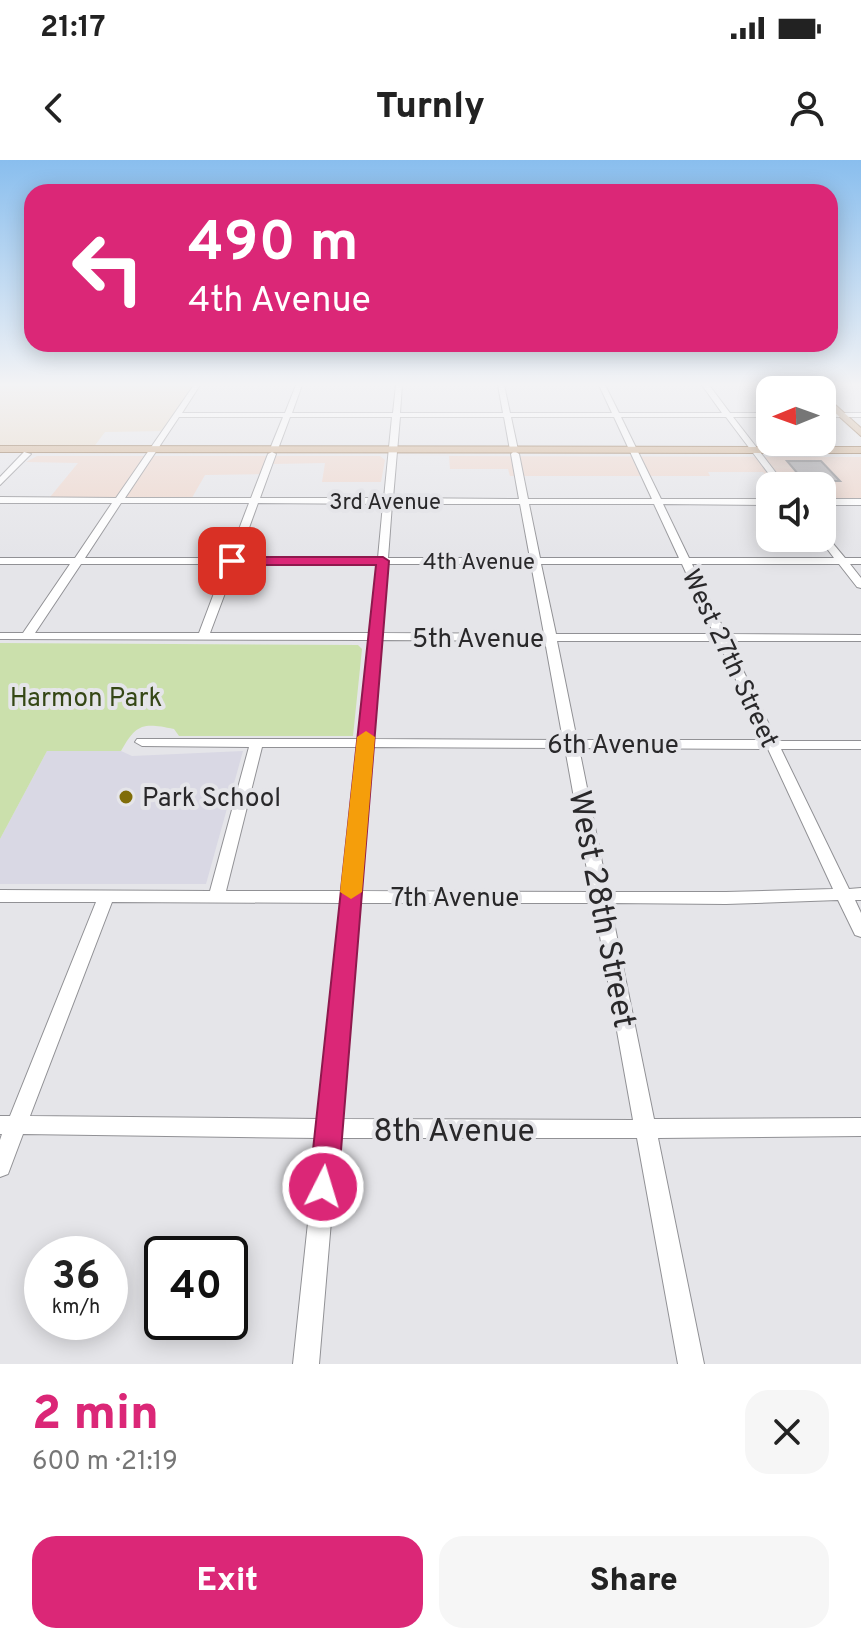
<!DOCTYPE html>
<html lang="en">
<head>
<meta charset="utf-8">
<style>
  :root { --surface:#fff; --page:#f6f6f6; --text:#222; --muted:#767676; --accent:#db2777 }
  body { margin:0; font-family:Overpass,sans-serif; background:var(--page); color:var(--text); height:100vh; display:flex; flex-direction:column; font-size:30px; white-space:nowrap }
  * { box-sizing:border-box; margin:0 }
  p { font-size:26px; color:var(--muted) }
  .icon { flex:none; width:44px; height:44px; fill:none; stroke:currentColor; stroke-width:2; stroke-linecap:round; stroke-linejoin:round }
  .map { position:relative; height:1204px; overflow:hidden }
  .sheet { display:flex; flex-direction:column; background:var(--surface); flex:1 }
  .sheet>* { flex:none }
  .banner { position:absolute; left:24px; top:24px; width:814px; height:168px; border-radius:24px; box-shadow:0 4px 20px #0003; background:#db2777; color:#fff; overflow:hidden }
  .needle { width:52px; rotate:269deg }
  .controls { position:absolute; left:756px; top:216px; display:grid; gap:16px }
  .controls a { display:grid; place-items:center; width:80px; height:80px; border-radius:16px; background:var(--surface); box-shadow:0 4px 20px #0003; font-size:40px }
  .speed { position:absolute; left:24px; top:1076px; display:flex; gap:16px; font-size:40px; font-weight:700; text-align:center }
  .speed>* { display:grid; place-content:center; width:104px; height:104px; border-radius:50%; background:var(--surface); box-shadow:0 4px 20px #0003; line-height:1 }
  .speed small { font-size:20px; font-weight:400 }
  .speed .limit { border:4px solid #111; border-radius:12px; background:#fff; color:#111 }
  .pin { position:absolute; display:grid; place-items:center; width:68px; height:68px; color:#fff; margin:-34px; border-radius:16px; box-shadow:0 4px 12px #0006 }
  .me { position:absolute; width:88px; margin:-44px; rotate:5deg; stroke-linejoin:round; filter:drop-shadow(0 0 6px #0008) }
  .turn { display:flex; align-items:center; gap:28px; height:168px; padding:0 32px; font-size:36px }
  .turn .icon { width:104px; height:104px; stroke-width:2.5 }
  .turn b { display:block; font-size:56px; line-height:68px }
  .round { display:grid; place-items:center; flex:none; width:84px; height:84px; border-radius:24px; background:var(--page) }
  .overview { display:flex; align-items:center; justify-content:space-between; height:136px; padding:0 32px }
  h1 { font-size:48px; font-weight:800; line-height:60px; color:var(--accent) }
  .primary-button { display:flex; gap:16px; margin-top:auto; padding:16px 32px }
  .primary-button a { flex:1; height:92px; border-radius:24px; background:var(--accent); color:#fff; font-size:32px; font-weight:800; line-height:92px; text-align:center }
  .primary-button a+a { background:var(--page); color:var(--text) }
  .status { display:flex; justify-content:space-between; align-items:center; height:56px; padding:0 40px; background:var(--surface); direction:ltr }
  .status svg { height:22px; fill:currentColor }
  header { display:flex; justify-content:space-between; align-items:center; height:104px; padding:0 32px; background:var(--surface); font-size:36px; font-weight:800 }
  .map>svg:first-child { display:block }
  .commercial { fill:#eed6cc }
  .built { fill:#d9d8e4 }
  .medical { fill:#e8d9c6 }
  .green { fill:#cbe0ac }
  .building { fill:#b1b0b4; stroke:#89898d; stroke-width:2 }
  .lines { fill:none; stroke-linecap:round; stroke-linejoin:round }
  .minor-casing { stroke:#919195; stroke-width:2 }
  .major-casing { stroke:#835f3a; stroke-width:2 }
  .minor { fill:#fff; fill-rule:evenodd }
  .major { fill:#d1b08e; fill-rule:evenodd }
  .route { fill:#db2777; stroke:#8e194d; stroke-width:2 }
  .slow { fill:#f59e0b }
  .poi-dot { fill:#806d09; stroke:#e5e5e9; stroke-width:3 }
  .labels { text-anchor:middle; stroke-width:8; stroke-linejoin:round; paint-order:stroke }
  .far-street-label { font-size:22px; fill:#29282a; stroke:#e5e5e9 }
  .street-label { font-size:26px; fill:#29282a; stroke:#e5e5e9 }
  .park-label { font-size:26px; fill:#354715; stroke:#e5e5e9 }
  .poi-label { font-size:26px; fill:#29282a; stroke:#e5e5e9; text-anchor:start }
  .near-street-label { font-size:32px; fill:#29282a; stroke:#e5e5e9 }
</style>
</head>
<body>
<div class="status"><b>21:17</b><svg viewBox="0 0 49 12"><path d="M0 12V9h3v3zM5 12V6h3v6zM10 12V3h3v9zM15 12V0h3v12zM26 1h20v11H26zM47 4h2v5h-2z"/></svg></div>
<header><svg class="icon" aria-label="back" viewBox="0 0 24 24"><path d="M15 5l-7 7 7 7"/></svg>Turnly<svg class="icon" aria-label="person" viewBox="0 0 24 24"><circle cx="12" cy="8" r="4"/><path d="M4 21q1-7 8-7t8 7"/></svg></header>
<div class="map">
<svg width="861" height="1204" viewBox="0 0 861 1204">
  <rect width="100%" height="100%" fill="#e5e5e9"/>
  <g class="commercial">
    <polygon points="37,296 380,296 385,300 381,322 322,322 325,303 273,304 268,314 205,315 189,343 46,342 78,303 26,302"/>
    <polygon points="449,296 861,297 861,343 822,343 822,326 774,326 763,312 708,312 710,316 510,316 508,309 450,309"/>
  </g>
  <polygon class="built" points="47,591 121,591 132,596 243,591 206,724 0,724 0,679"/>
  <polygon class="medical" points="0,225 194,225 166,271 105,272 93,288 0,288"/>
  <path class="green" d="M0 483 358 485 362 489 353 576H179L174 569C141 562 136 565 121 591H47L0 679Z"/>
  <polygon class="building" points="787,301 821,301 840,321 804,321"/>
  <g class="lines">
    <g class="minor-casing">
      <g id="minor">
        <path d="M194 225H200L182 253H285L296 225H302L292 253H393L396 225H402L400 253H503L498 225H504L510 253H612L599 225H605L619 253H722L702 225H709L730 253H770V257H733L757 288V292H760L786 326H778L726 257H621L661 339H770V345L663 344 689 398H834L819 378H822V373L825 374 845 398H861V404H850L861 418V428L857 427 839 404H692L726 474 861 475V481H729L777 581H861V589H781L849 729 861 728V740H855L861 753V777L855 775 838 740 726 744 610 743 654 959 861 958V976L658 978 704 1204H678L637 978H338L319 1204H293L317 978 23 974 8 1014 0 1017V980L2 974H0V956H10L96 742H0V730L210 731 249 587 142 586 135 582 137 579H359L369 480 0 479V473H23L70 404H0V398H75L112 343H0V337L116 338ZM179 257H283L270 289 274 291 278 289 290 257H392L384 338H260L276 294 272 292 268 294 251 338H125ZM400 257H504L510 290 513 292 511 294 519 339 393 338ZM511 257H614L652 339H528L519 294 516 292 518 290ZM121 343H249L228 398H85ZM258 343 383 344 378 398H238ZM392 344H520L530 398H388ZM529 344H654L679 398H540ZM81 404H225L199 473H35ZM236 404H377L370 473H210ZM387 404H531L544 474 381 473ZM541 404H682L714 474H556ZM381 480 545 481 563 580 372 579ZM557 481H718L764 580H577ZM262 587H358L343 731H226ZM371 587 565 588 591 732 359 731ZM579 588 768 589 833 729 726 732H608ZM112 742 341 743 319 959 30 956ZM358 743H594L633 960 340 959Z"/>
        <rect x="822" y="253" width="39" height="4"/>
        <polygon points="24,292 31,294 0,325 0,317"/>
        <rect x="822" y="339" width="39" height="6"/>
      </g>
    </g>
    <g class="major-casing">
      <g id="major">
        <polygon points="822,233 861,268 861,276 822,241"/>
        <polygon points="0,286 861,287 861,293 0,292"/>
      </g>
    </g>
    <use href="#minor" class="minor"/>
    <use href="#major" class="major"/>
  </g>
  <linearGradient id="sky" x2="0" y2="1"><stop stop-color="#89beee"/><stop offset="0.57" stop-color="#f3f3f5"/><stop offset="1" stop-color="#f3f3f5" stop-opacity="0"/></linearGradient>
  <rect width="861" height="394" fill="url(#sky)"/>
  <polygon class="route" points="383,397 389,401 338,1027 333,1037 323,1041 313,1037 309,1027 376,405 232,405 225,401 232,397"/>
  <polygon class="slow" points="366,571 375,577 362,732 351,739 340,732 357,577"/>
  <circle class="poi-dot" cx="126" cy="637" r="8"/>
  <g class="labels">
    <g class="far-street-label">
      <text x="385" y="349">3rd Avenue</text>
      <text x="479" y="409">4th Avenue</text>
    </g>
    <g class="street-label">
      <text x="478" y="487">5th Avenue</text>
      <text transform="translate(731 498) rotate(65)" y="9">West 27th Street</text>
      <text x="613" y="593">6th Avenue</text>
      <text x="455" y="746">7th Avenue</text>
    </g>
    <g class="park-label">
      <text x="86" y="546">Harmon Park</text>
    </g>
    <g class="poi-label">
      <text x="142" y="646">Park School</text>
    </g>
    <g class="near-street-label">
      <text transform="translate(603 749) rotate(79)" y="11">West 28th Street</text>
      <text x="454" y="981">8th Avenue</text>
    </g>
  </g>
</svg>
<div class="controls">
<a><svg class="needle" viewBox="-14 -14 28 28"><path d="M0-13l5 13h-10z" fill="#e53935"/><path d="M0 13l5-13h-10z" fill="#767676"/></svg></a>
<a><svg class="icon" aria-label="sound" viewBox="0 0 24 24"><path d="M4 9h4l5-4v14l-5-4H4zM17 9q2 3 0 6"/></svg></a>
</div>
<div class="speed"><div>36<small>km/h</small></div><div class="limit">40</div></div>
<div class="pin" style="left:232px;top:401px;background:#d93025"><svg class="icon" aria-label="arrive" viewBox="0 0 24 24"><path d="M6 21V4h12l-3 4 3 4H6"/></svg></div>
<svg class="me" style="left:323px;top:1027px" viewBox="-20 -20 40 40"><circle r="17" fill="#db2777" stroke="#fff" stroke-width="3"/><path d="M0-11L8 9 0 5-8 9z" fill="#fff"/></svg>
<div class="banner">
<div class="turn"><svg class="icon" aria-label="left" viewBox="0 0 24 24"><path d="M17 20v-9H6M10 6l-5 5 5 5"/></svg><div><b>490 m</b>4th Avenue</div></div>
</div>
</div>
<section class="sheet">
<div class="overview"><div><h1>2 min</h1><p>600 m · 21:19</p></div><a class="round"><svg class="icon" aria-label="close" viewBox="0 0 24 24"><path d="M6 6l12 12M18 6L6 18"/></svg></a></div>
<div class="primary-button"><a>Exit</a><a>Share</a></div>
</section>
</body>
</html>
